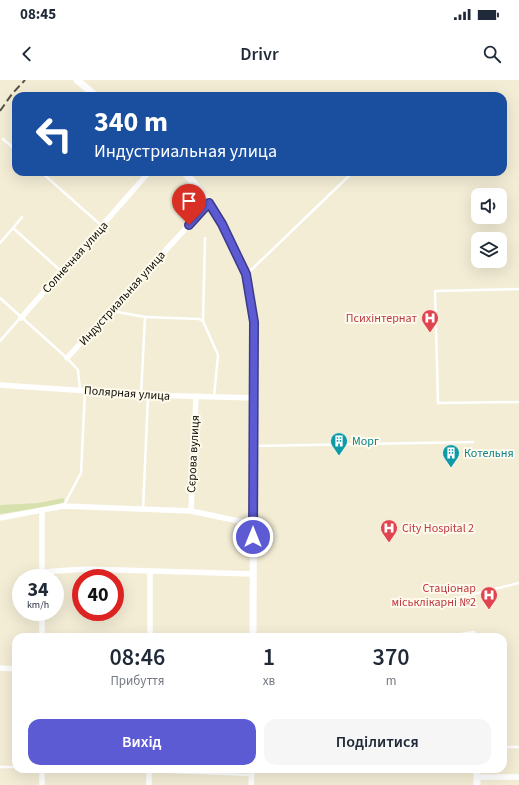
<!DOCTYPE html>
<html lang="uk">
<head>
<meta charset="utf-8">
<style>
  :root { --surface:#fff; --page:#f6f6f7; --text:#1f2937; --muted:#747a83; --accent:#5c5bd3 }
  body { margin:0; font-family:"Source Sans 3",sans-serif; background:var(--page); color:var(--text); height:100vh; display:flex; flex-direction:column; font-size:15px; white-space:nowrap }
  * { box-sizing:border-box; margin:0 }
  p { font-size:13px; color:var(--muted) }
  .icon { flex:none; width:22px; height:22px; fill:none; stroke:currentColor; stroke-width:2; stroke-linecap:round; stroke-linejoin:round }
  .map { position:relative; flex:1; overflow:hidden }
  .sheet { position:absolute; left:12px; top:553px; width:495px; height:140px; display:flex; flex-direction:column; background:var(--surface); border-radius:12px; box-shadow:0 4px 16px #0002 }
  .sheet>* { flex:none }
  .banner { position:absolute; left:12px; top:12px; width:495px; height:84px; border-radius:12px; box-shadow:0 4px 16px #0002; background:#1a4fa0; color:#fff; overflow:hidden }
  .fabs { position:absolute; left:471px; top:108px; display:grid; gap:8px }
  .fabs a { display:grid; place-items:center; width:36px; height:36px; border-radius:8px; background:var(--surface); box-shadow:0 4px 16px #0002; font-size:20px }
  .speed { position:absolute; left:12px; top:489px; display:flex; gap:8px; font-size:20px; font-weight:700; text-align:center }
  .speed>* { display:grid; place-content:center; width:52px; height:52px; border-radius:50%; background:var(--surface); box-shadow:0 4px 16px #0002; line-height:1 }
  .speed small { font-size:10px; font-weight:400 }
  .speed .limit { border:6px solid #d22; background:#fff; color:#111 }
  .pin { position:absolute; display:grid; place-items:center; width:34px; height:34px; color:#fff; margin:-41px -17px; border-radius:50% 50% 50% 0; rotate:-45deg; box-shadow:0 0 4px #0007 }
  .pin .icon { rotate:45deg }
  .me { position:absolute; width:44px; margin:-22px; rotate:0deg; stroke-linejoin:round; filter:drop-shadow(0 0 3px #0008) }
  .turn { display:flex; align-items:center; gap:14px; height:84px; padding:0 16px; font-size:18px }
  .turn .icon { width:52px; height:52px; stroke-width:2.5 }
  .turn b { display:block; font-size:28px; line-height:34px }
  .eta { display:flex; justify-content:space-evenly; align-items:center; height:68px; text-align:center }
  .eta b { font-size:24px; font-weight:600; line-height:28px }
  .button { display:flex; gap:8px; margin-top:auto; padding:8px 16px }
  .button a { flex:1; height:46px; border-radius:12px; background:var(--accent); color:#fff; font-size:16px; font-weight:600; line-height:46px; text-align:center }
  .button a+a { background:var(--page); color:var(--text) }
  .status { display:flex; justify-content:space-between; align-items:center; height:28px; padding:0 20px; background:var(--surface); direction:ltr }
  .status svg { height:11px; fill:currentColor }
  header { display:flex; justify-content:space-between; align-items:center; height:52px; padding:0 16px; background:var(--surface); font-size:18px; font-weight:600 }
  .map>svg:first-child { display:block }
  .green { fill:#d7e1ae }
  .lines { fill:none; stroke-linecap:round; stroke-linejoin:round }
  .service { stroke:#fff; stroke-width:2.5 }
  .minor { stroke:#fff; stroke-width:5.5 }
  .tertiary { stroke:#fff; stroke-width:7 }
  .rail { stroke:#555247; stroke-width:2; stroke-dasharray:8 4; stroke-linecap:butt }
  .route-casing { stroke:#3c3b89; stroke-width:10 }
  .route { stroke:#5c5bd3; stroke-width:7 }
  .labels { text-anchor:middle; stroke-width:4; stroke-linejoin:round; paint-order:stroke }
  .street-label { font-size:12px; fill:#0d0b05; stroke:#fefaec }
  .health-label { font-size:12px; fill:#be3a42; stroke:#fefaec; text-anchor:end }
  .culture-label { font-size:12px; fill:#0d838f; stroke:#fefaec; text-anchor:start }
</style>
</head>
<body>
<div class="status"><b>08:45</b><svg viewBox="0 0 49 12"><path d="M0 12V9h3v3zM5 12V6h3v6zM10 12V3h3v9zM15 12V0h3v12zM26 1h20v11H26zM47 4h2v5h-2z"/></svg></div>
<header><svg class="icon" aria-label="back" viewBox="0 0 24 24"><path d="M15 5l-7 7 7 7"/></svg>Drivr<svg class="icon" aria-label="search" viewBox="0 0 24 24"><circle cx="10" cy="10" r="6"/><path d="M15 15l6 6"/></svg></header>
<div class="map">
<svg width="519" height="705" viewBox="0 0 519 705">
  <rect width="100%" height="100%" fill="#f3edd6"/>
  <polygon class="green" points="63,418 65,422 53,426 0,434 0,425 38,423"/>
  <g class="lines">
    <g class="service">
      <polyline points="3,59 16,70"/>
      <polyline points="41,92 102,146"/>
      <polyline points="13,148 22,137"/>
      <polyline points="205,158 203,241 218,275 214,317"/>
      <polyline points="0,163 13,148 61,191"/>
      <polyline points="248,193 353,92"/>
      <polyline points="519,209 435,211 438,323 519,322"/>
      <polyline points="0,218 67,278 78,290 80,310"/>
      <polyline points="112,231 145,237 141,315"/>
      <polyline points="145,237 199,239 203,241"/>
      <polyline points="0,261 20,238"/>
      <polyline points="254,366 473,362"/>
      <polyline points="64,425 81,393 85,310"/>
      <polyline points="143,429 148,316"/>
      <polyline points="449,520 519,503"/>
      <polyline points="442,557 474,552 474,557"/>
      <polyline points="503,667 519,667"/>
      <polyline points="0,687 16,687"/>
      <polyline points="90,689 251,695"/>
    </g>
    <g class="minor">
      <polyline points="21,238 149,92"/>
      <polyline points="67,278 209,123"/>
      <polyline points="0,305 148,315 255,318"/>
      <polyline points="42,431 42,498"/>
      <polyline points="191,431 196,317"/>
      <polyline points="0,438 63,426 191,431 253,444"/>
      <polyline points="42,492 86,489 253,494"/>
      <polyline points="42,557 42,532"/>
      <polyline points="150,557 150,492"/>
      <polyline points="0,588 16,589"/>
      <polyline points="149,689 149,705"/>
      <polyline points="477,697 519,697"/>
      <polyline points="42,705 42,689"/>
      <polyline points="251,705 252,689"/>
    </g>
    <g class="tertiary">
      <polyline points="77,0 96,16"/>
      <path d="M184 92C209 118 234 159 246 193 251 208 251 226 254 242L253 557"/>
      <polyline points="477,705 477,689"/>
    </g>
    <polyline class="rail" points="0,31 12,14 25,0"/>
  </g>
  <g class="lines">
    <g class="route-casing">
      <polyline id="route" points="189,145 209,123 222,144 246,194 254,242 253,457"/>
    </g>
    <use href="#route" class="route"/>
  </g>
  <defs>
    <g id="hospital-pin" transform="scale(0.9)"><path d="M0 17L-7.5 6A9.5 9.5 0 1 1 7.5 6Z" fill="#e0444e" stroke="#fefaec"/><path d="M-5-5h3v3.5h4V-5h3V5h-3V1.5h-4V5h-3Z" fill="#fff"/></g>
    <g id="building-pin" transform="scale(0.9)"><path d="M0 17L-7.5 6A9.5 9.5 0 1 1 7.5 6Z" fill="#0f9aa8" stroke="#fefaec"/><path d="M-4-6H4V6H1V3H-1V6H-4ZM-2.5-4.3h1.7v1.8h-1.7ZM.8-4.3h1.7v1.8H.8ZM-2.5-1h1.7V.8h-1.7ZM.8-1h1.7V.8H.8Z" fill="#fff"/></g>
  </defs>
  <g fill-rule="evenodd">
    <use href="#hospital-pin" x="430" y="238"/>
    <use href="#building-pin" x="339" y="361"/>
    <use href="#building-pin" x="451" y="373"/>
    <use href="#hospital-pin" x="389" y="448"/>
    <use href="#hospital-pin" x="489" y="515"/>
  </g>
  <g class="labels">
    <g class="street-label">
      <text transform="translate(75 177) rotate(-48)" y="4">Солнечная улица</text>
      <text transform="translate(122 218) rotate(-48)" y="4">Индустриальная улица</text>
      <text transform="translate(127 313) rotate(4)" y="4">Полярная улица</text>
      <text transform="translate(193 374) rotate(-87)" y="4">Сєрова вулиця</text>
    </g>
    <g class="health-label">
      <text x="417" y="242">Психінтернат</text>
      <text x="402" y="452" text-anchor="start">City Hospital 2</text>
      <text x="476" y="512">Стаціонар<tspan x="476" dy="14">міськлікарні №2</tspan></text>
    </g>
    <g class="culture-label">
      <text x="352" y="365">Морг</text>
      <text x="464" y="377">Котельня</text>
    </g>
  </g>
</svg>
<div class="fabs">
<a><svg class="icon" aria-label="sound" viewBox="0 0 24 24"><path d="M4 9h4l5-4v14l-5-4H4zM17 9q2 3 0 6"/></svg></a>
<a><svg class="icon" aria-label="layers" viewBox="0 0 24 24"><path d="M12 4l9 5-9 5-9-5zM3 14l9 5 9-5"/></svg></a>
</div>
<div class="speed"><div>34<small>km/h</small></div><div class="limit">40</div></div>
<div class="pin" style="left:189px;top:145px;background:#d93025"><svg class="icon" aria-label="arrive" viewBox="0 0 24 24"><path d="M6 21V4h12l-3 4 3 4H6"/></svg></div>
<svg class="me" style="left:253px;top:457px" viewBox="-20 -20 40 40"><circle r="17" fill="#5c5bd3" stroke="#fff" stroke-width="3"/><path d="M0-11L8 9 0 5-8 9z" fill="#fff"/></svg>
<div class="banner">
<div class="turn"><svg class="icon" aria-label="left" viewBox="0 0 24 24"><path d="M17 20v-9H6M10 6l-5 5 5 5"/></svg><div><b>340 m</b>Индустриальная улица</div></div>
</div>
<section class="sheet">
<div class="eta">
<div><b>08:46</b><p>Прибуття</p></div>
<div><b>1</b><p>хв</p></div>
<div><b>370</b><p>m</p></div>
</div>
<div class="button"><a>Вихід</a><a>Поділитися</a></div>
</section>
</div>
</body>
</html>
